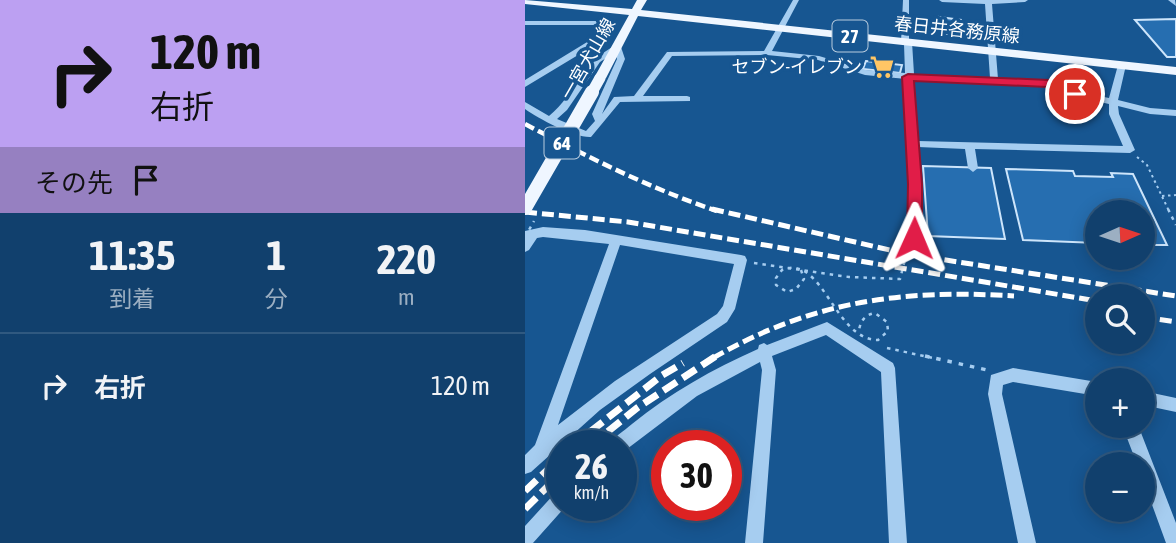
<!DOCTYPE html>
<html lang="ja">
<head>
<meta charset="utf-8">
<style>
  :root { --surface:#11406d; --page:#1a4772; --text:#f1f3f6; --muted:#9cafc2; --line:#305980 }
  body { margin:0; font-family:"Asap Condensed","Noto Sans JP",sans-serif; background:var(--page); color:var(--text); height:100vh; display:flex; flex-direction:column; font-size:26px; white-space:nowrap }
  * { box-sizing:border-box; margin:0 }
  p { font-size:23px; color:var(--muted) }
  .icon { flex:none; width:38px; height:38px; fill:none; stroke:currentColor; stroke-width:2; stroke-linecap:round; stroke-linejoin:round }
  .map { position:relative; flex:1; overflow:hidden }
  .panel { display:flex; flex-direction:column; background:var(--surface); width:525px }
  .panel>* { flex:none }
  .hud { background:#bca0f2; color:#111; overflow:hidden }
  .needle { width:46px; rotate:87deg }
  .tools { position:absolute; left:560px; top:200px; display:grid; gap:14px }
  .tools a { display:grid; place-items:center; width:70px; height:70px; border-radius:50%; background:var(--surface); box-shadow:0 4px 18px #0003,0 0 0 2px var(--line); font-size:35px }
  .speed { position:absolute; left:21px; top:430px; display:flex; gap:14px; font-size:35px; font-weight:700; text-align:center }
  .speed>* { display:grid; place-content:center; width:91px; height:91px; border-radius:50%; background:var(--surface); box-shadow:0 4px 18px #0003,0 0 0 2px var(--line); line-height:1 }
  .speed small { font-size:18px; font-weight:400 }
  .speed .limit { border:10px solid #d22; background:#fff; color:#111 }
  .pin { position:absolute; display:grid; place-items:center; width:60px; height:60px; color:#fff; margin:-30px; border:4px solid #fff; border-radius:50%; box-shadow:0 2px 7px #0007 }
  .me { position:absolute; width:77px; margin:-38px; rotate:1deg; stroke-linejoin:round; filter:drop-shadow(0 0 5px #0008) }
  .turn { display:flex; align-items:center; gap:24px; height:147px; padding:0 35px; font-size:32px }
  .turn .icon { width:91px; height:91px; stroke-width:2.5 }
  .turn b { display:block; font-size:49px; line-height:60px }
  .then { display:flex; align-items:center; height:66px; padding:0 35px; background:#0003; gap:14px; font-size:26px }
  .eta { display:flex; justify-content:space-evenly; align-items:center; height:119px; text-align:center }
  .eta b { font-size:42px; font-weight:700; line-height:49px }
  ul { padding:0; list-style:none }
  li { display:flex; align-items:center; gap:21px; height:105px; padding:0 35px; border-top:2px solid var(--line) }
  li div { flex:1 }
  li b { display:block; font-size:26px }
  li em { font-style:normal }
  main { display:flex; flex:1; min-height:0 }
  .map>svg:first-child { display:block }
  .building { fill:#266eb0; stroke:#cde5fb; stroke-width:2 }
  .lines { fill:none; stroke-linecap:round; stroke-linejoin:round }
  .path-far2 { stroke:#a6cdf0; stroke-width:2; stroke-dasharray:2.5 3.5; stroke-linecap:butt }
  .path-far1 { stroke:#a6cdf0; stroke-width:2.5; stroke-dasharray:3.5 5; stroke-linecap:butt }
  .path { stroke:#a6cdf0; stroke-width:3.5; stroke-dasharray:4.5 7; stroke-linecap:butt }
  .minor { fill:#a6cdf0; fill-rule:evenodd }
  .major { fill:#eff6ff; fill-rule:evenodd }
  .rail-far2 { stroke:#fff; stroke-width:4.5; stroke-dasharray:10 4.5; stroke-linecap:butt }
  .rail-far1 { stroke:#fff; stroke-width:5; stroke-dasharray:12 5; stroke-linecap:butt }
  .rail { stroke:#fff; stroke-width:7; stroke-dasharray:16 7; stroke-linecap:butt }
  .path-bridge { stroke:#a6cdf0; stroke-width:2.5; stroke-dasharray:3.5 5; stroke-linecap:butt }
  .major-bridge-far1 { stroke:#eff6ff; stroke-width:11 }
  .major-bridge { stroke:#eff6ff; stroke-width:14 }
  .route { fill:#e11d48; stroke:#92132f; stroke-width:2 }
  .labels { text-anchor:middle; stroke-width:7; stroke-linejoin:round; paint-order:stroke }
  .far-street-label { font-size:18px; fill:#fff; stroke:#175691 }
  .far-poi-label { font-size:18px; fill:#fff; stroke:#175691; text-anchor:end }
  .shield { fill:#175691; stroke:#b9ccde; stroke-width:2 }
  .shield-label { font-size:19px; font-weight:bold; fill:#fff }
</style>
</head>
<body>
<main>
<section class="panel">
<div class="hud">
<div class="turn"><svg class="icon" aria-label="right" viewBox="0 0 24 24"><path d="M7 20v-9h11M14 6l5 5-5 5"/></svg><div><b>120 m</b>右折</div></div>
<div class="then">その先<svg class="icon" aria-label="arrive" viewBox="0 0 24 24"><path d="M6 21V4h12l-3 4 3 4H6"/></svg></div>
</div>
<div class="eta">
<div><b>11:35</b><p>到着</p></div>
<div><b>1</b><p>分</p></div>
<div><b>220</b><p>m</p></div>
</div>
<ul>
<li><svg class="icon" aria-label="right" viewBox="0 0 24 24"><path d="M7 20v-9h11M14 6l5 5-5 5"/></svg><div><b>右折</b></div><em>120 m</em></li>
</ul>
</section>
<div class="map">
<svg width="651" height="543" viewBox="0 0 651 543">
  <rect width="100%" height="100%" fill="#175691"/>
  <g class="building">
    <polygon points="414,17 436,20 438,35 415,33"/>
    <polygon points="651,19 651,57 642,57 610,20"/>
    <polygon points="341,61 377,65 375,73 338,69"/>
    <polygon points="398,166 466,168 480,239 403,236"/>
    <polygon points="481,169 548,171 550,176 588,177 586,173 608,174 642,245 618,245 618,212 572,212 572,243 498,240"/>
  </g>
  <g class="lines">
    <g class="path-far2">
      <polyline points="612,157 622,165 644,211"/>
      <polyline points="637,196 651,195"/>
    </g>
    <g class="path-far1">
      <polyline points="643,209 651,225"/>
      <polyline points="229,263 324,277 375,279 383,248"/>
      <polyline points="362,348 408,358"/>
    </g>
    <polyline class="path" points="400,356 462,370"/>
    <g class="minor">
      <path d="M268 0H274L247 51 294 56 341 70 380 73 379 44 376 42 378 0H384V40L387 42 389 74 465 78 460 4 417 2 414 0H503L500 2 467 4 473 79 524 81 545 90 584 98 593 65 597 63 601 65 593 100 625 108 651 110V116L625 114 593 106 594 114 610 150 605 153 450 149 453 168 448 172 443 168 440 149 393 147 395 238 389 243 383 238 385 184 381 79 340 75 293 60 242 55 147 56 118 96H162L165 97V101L95 102 66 137C50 138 14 119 0 109V102L24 116C51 94 59 59 92 45L96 47 100 59 77 114 89 97 109 96 142 52 239 51ZM90 52 92 59 67 114 70 121 61 131 32 119 42 110 75 62ZM389 79 522 86 539 94 584 104V114L598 146 393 141Z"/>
      <polygon points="643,0 650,0 651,6"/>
      <polygon points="0,21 85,21 89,23 78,40 0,87 0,80 72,36 80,25 0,25"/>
      <path d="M18 227 60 230 216 255 220 256 222 260 210 309 202 322 125 374 75 410 6 472 0 474V455L10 445 84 244 18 237 12 238 4 250 0 252V231ZM95 245 209 264 198 306 192 314 90 381 33 425Z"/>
      <path d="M302 322 368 363 370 368 382 543H364L356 372 301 335 247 356 251 370 238 543H220L237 370 235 362 172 396 98 452 96 446H84C88 437 99 431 107 424 145 393 188 369 233 349L234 345 239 343 242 345Z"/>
      <polygon points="488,368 572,382 572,396 488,382 478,385 477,394 511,543 493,543 463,394 466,375"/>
      <polygon points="618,391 651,398 651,412 618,405"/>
      <polygon points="597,425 613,425 651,523 651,543 641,543 618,480 618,464 612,464"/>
      <polygon points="37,490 37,506 41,506 8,543 0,543 0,526 31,492"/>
    </g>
    <polygon class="major" points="0,0 107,9 112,0 122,0 116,10 651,67 651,75 113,16 81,78 75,82 69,78 104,15 0,4"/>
    <path class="rail-far2" d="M0 124C63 157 124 188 192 211"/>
    <g class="rail-far1">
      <polyline points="187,209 382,254 651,296"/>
      <polyline points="0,212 103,222 572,301"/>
      <polyline points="618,317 651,322"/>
      <path d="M188 358C287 301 377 289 489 296"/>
    </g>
    <g class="rail">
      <polyline points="47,446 136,376 158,363"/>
      <polyline points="65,446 112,408 191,356"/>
      <polyline points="0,491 37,456"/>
      <polyline points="0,509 37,472"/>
    </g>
    <g class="path-bridge">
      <polyline points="0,237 9,221"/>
      <path d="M276 270 279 279 271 289 262 292 251 285V278L257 270C298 253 309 340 353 340L363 331 362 322 350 313C340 315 336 320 334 330"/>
    </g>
    <polyline class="major-bridge-far1" points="66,94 75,78"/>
    <polyline class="major-bridge" points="0,208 67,92"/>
  </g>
  <polygon class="route" points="383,74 524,80 555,94 550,97 522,87 389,81 397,184 397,238 389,244 382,238 383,184 377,77"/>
  <defs>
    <g id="supermarket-bare" transform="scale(1.89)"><path d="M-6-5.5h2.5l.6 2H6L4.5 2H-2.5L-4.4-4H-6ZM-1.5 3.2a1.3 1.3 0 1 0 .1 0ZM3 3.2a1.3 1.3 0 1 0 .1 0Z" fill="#ffc665" stroke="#175691" stroke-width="2.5" paint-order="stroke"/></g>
  </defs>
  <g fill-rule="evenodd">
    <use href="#supermarket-bare" x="357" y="67"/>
  </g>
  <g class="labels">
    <g class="far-street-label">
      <text transform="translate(432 30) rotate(6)" y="6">春日井各務原線</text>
      <text transform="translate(63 59) rotate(-60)" y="6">一宮犬山線</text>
    </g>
    <g class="far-poi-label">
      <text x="337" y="73">セブン-イレブン</text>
    </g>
    <g class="shield">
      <rect x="307.5" y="20.5" width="35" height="31" rx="5"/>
      <rect x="19.5" y="127.5" width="35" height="31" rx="5"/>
    </g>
    <g class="shield-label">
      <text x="325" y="43">27</text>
      <text x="37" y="150">64</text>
    </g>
  </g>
</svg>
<div class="tools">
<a><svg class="needle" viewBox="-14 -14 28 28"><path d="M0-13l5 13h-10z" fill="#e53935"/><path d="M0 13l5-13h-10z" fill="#9cafc2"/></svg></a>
<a><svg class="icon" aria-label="search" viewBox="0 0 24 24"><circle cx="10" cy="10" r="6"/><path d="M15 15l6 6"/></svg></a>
<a>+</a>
<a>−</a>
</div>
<div class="speed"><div>26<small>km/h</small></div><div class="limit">30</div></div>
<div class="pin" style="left:550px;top:94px;background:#d93025"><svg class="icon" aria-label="arrive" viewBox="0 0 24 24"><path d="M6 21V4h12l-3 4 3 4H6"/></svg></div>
<svg class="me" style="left:389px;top:238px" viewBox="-20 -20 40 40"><path d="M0-17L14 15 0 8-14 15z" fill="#e11d48" stroke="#fff" stroke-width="4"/></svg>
</div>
</main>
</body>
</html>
